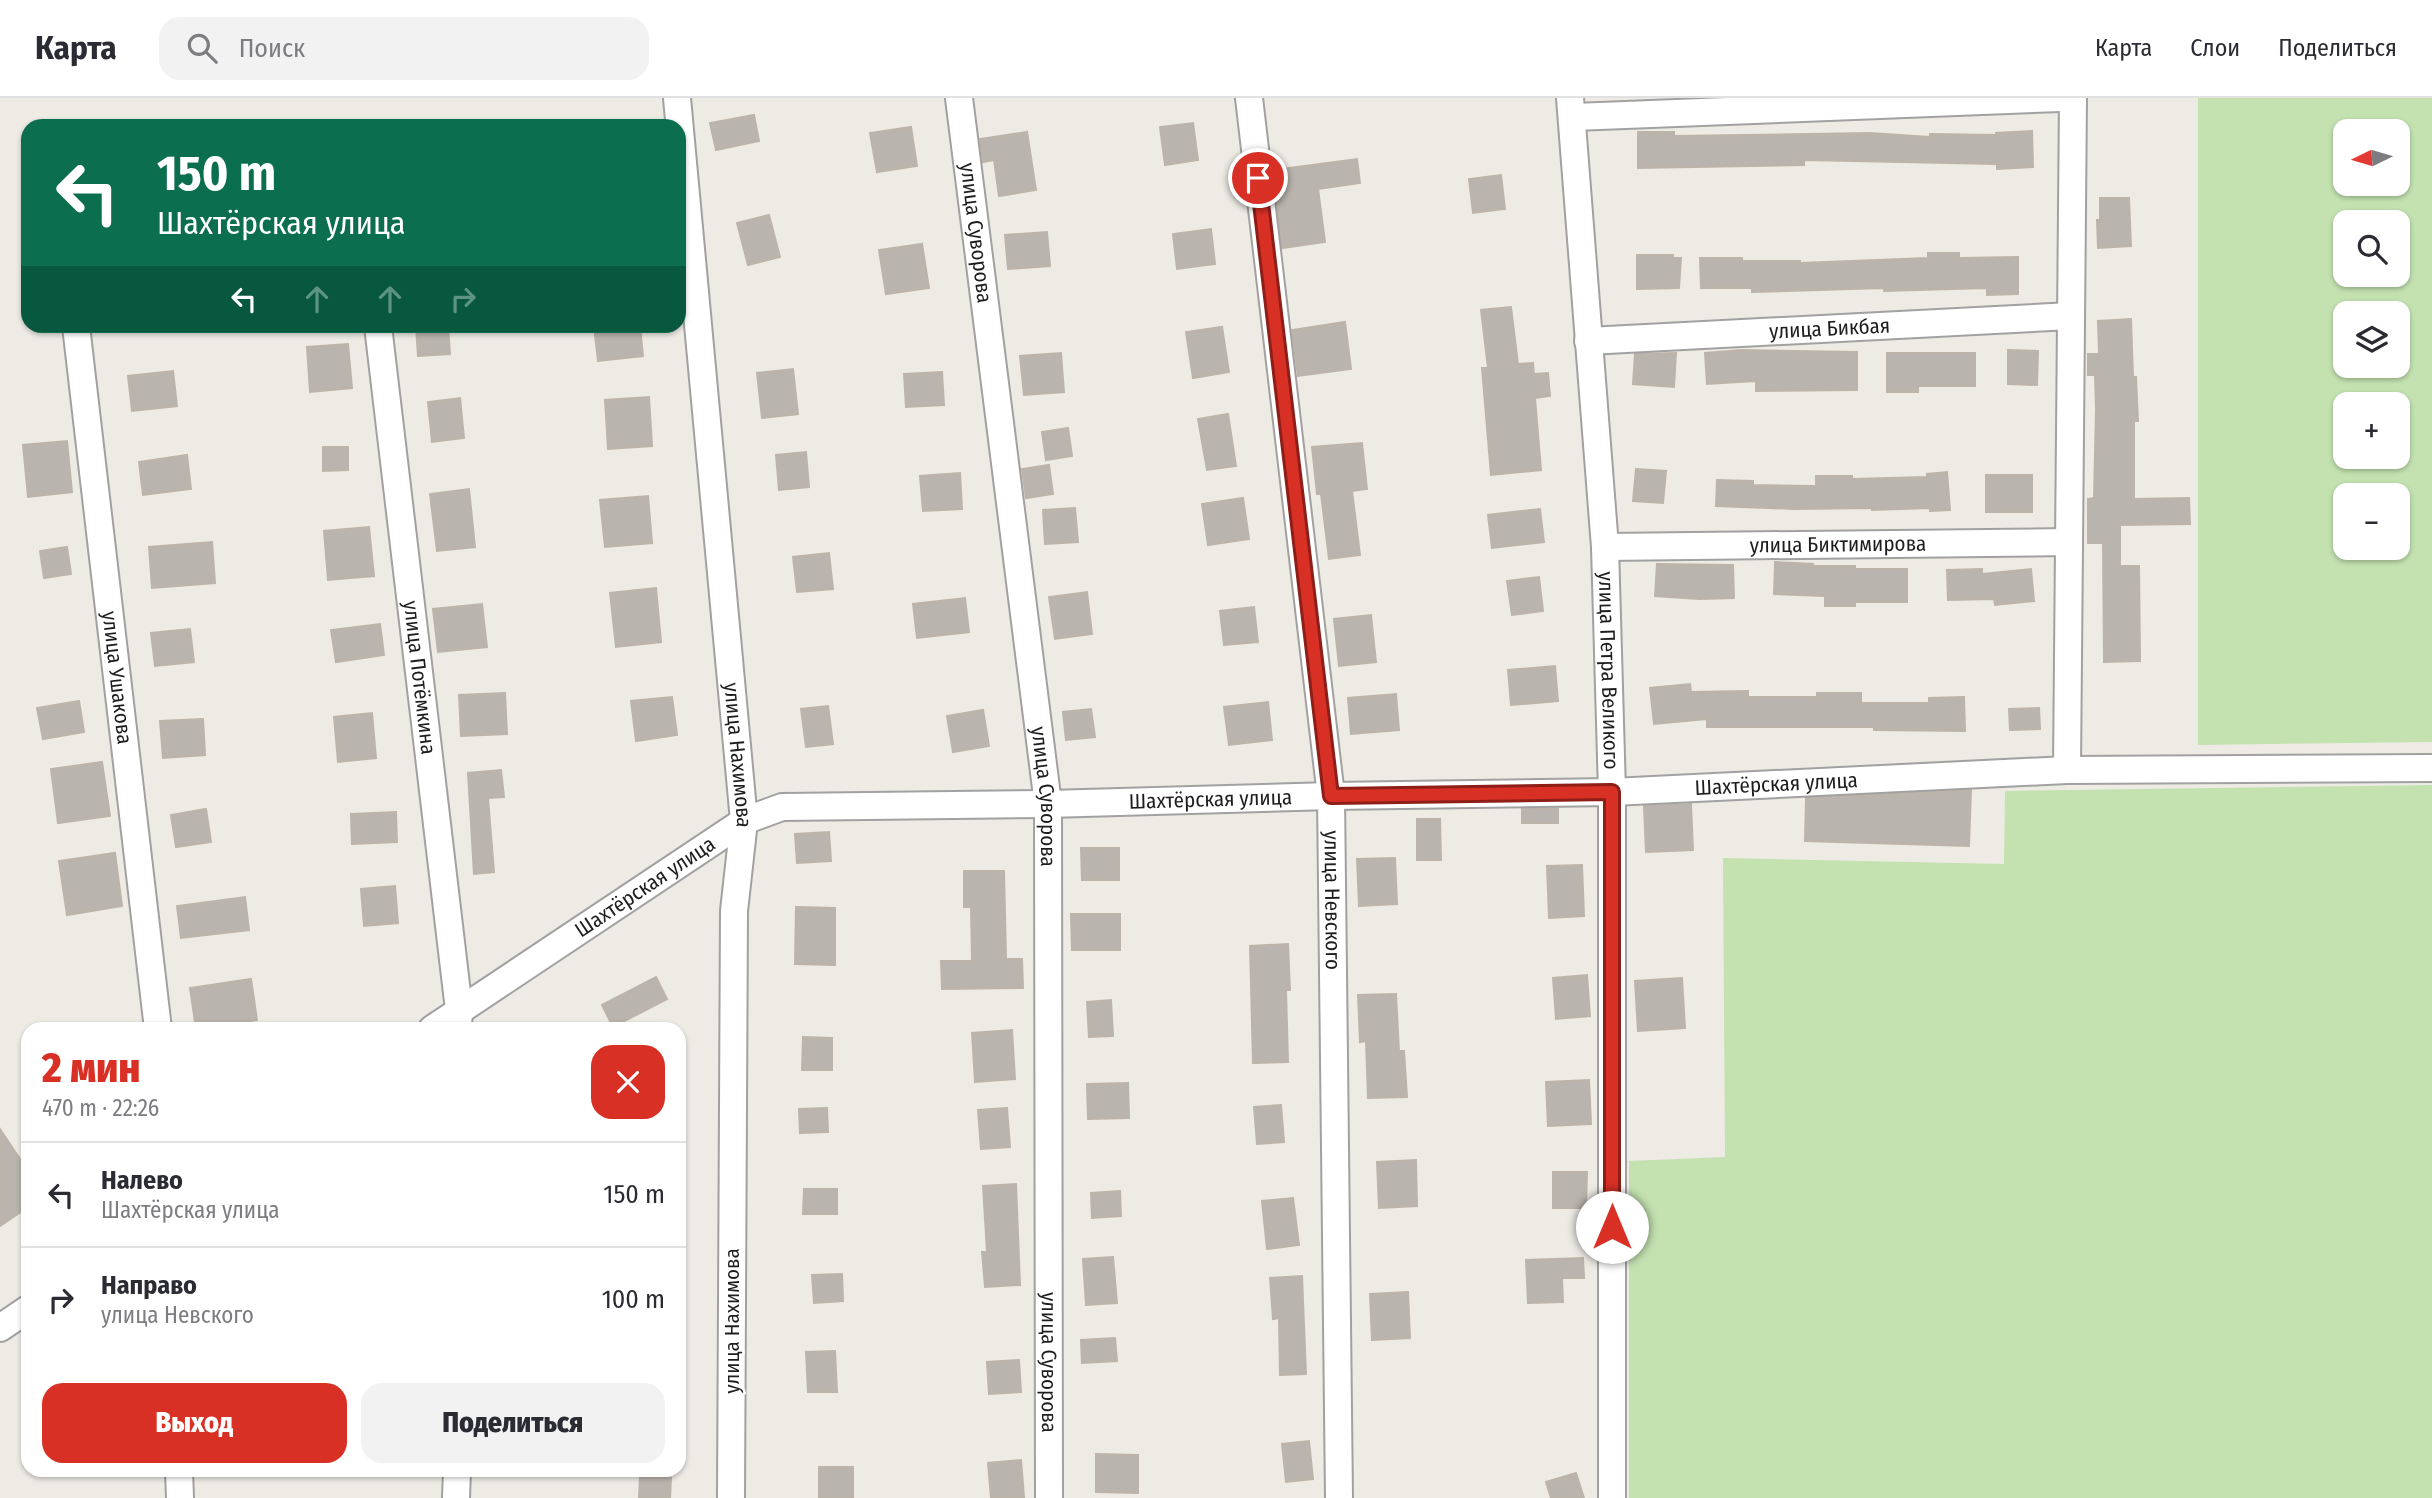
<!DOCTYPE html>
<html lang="ru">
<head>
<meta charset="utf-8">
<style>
  :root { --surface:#fff; --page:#f2f2f3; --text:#2b2b33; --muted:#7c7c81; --line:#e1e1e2; --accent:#d93025 }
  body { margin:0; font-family:"Fira Sans Condensed",sans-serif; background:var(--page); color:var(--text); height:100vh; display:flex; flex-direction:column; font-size:26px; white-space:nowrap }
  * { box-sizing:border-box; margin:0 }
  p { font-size:23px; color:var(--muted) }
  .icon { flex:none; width:38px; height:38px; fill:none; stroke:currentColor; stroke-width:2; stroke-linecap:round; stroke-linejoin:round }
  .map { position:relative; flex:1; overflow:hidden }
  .side { position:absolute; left:21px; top:924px; width:665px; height:455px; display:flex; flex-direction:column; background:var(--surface); border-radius:21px; box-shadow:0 2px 5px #0004 }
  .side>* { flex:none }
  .banner { position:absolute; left:21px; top:21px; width:665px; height:214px; border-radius:21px; box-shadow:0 2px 5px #0004; background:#0b6e4f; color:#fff; overflow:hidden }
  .needle { width:46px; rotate:265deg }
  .controls { position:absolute; left:2333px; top:21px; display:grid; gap:14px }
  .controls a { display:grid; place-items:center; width:77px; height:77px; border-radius:14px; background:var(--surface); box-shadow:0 2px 5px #0004; font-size:35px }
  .pin { position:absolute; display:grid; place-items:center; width:60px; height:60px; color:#fff; margin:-30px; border:4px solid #fff; border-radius:50%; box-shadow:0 2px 7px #0007 }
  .me { position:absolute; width:77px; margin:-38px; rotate:0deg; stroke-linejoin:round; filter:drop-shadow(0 0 5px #0008) }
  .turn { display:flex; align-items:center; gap:24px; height:147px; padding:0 21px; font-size:32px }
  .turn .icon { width:91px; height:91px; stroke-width:2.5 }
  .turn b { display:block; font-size:49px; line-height:60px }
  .lanes { display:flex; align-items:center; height:66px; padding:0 21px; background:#0003; justify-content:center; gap:35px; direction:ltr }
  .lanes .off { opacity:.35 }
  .round { display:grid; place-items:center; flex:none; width:74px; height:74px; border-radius:21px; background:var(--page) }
  .overview { display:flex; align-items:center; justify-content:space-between; height:119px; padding:0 21px }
  h1 { font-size:42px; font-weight:800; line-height:52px; color:var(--accent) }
  .cta { display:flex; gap:14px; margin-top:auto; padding:14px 21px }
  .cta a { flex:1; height:80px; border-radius:21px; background:var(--accent); color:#fff; font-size:28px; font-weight:800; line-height:80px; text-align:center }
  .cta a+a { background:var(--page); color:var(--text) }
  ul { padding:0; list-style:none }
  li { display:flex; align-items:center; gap:21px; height:105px; padding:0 21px; border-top:2px solid var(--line) }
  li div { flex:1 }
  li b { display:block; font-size:26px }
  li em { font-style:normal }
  header { display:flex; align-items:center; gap:42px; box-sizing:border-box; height:98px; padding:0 35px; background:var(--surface); border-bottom:2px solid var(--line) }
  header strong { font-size:33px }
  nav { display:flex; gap:38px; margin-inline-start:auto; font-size:24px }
  .search { width:490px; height:63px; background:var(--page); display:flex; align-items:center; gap:18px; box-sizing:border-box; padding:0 24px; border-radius:21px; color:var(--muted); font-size:26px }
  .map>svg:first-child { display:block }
  .grass { fill:#c3e2b0; fill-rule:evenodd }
  .building { fill:#bab4ae; stroke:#bdb4a9; stroke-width:2 }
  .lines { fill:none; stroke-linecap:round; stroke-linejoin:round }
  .minor-casing { stroke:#a1a1a1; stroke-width:30 }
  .minor { stroke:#fff; stroke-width:26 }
  .route-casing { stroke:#8d1f18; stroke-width:18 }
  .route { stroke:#d93025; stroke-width:12 }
  .labels { text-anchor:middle; stroke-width:5; stroke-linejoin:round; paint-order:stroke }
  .street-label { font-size:21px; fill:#1d1d1d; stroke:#fff }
</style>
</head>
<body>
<header>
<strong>Карта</strong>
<div class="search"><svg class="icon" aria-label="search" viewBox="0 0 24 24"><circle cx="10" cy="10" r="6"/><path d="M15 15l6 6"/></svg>Поиск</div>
<nav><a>Карта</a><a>Слои</a><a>Поделиться</a></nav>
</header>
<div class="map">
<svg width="2432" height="1400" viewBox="0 0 2432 1400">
  <rect width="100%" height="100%" fill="#edebe4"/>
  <g class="grass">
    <path d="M2198 0H2432V644L2198 647ZM2345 33H2398V86H2345ZM2345 124H2398V177H2345ZM2345 215H2398V268H2345ZM2345 306H2398V359H2345ZM2345 397H2398V450H2345Z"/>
    <polygon points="2432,687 2432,1400 1629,1400 1629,1063 1725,1059 1723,760 2004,766 2005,693"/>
  </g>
  <g class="building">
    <polygon points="754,17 759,43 716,52 710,25"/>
    <polygon points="1193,25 1198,62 1165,67 1160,29"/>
    <polygon points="911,29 917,68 877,74 870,35"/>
    <polygon points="2032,33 2033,69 1997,71 1997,66 1804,62 1804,67 1638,70 1638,34 1674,34 1674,38 1870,35 1930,39 1930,36 1996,37 1996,35"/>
    <polygon points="1027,34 1036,92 999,98 994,62 983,64 980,41"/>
    <polygon points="1357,61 1360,85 1318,91 1325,144 1282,150 1273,72"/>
    <polygon points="1501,77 1505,111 1473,115 1469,81"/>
    <polygon points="2100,100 2129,100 2131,148 2098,150 2097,122 2100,122"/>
    <polygon points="769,117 780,159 748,167 737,125"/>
    <polygon points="1211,131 1215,166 1177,171 1173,136"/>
    <polygon points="1047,134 1050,168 1008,171 1005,137"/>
    <polygon points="922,146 929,190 886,196 879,152"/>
    <polygon points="1928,155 1959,155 1959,160 2018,159 2018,196 1987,197 1987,190 1884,193 1884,190 1752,194 1752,190 1701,190 1700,160 1742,160 1742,163 1800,163 1800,165 1928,160"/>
    <polygon points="1637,157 1673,157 1673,160 1681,160 1679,190 1637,191"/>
    <polygon points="1511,209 1518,266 1533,265 1534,276 1548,275 1550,298 1535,300 1541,372 1491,377 1482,270 1488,270 1481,212"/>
    <polygon points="2131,221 2133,279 2136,279 2138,323 2134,323 2134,401 2189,400 2190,426 2120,427 2120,468 2139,468 2140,563 2104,564 2103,445 2088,445 2088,401 2094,400 2096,311 2095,277 2088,277 2088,256 2099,256 2098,223"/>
    <polygon points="1345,224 1351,271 1298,278 1292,232"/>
    <polygon points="416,228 448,228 450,256 418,258"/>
    <polygon points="594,228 640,228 643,258 598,263"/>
    <polygon points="1222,229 1229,274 1193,280 1186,234"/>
    <polygon points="348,246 352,290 310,294 307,249"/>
    <polygon points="1742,252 1857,254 1857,292 1756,293 1756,283 1707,286 1705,255"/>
    <polygon points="2008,252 2038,253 2037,287 2008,286"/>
    <polygon points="1061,255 1064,294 1024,297 1020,258"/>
    <polygon points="1676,255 1674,289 1633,286 1635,256"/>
    <polygon points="1887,255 1975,255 1975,288 1918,288 1918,294 1887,294"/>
    <polygon points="793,271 798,316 762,320 757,275"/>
    <polygon points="173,273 177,308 132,313 128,278"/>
    <polygon points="942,274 944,307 906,309 904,276"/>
    <polygon points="649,299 652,348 608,351 605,302"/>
    <polygon points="460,300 464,340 432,344 428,304"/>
    <polygon points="1228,316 1236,368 1207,372 1198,321"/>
    <polygon points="1068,330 1072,358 1046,362 1042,334"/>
    <polygon points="67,343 72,394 28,399 23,347"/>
    <polygon points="1362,345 1367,391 1352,393 1360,457 1329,461 1321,396 1317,396 1312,349"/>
    <polygon points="323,349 348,349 348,372 323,373"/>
    <polygon points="806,354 809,389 779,392 776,357"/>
    <polygon points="187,357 191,391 143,397 139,364"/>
    <polygon points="1049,367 1053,396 1026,400 1022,371"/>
    <polygon points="1636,371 1666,373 1663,405 1633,403"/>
    <polygon points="1947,374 1950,412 1930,413 1930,410 1872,412 1872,410 1795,411 1716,408 1717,382 1753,383 1753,387 1816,388 1816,378 1852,378 1852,381 1927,379 1927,376"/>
    <polygon points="960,375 962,411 923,413 920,378"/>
    <rect x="1986" y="377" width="46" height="37"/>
    <polygon points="469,391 475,449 437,453 430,396"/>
    <polygon points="648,398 652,445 605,449 600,402"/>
    <polygon points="1243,400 1249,441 1208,447 1202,406"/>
    <polygon points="1075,410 1078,444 1045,446 1043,412"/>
    <polygon points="1540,411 1544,444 1492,450 1488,417"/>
    <polygon points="369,429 374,478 328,482 324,433"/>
    <polygon points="212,444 215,485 152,490 149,449"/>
    <polygon points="67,449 71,476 44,480 40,453"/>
    <polygon points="829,455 833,491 797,494 793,459"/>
    <polygon points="1775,464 1813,466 1812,468 1855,468 1855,471 1907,471 1907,504 1855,504 1855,508 1825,508 1825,498 1774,496"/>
    <polygon points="1657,466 1733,467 1734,500 1699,501 1655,498"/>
    <polygon points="1982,471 1982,476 2031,471 2034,503 1995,507 1994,501 1948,502 1947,472"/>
    <polygon points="1539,479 1543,513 1512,517 1507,483"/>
    <polygon points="656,490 661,544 616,549 610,495"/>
    <polygon points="1087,494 1092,536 1055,541 1049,499"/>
    <polygon points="965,500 969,534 917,540 913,506"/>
    <polygon points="482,506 487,549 438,554 433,511"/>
    <polygon points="1254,509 1258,544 1224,547 1220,513"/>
    <polygon points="1371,517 1376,564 1339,568 1334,521"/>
    <polygon points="380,526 384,557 336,564 331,532"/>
    <polygon points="190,531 194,564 155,568 151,535"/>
    <polygon points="1555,568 1558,603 1511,607 1508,572"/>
    <polygon points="1690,586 1691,594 1748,593 1748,599 1817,599 1817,595 1861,595 1861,605 1929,605 1929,600 1964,599 1965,633 1874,632 1874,629 1707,629 1707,621 1654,626 1650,590"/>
    <polygon points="505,595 507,636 461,638 459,597"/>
    <polygon points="1396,596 1399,632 1351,636 1348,600"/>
    <polygon points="672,599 677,637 636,643 631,603"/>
    <polygon points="79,603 84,634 43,641 37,610"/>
    <polygon points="1268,604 1272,642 1229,647 1224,609"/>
    <polygon points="828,608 833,646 806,649 801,611"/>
    <polygon points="2039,610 2040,631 2010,632 2009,611"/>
    <polygon points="1091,611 1095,639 1066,642 1063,614"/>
    <polygon points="983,612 989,648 953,654 947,618"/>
    <polygon points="372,615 376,660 338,664 334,619"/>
    <polygon points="203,621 205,657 163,660 160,623"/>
    <polygon points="102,664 110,718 58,725 51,671"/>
    <polygon points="501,672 504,699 488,700 494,774 474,776 468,675"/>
    <polygon points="1971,692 1969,748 1805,743 1806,700"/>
    <polygon points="1691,706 1693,752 1646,754 1644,708"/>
    <polygon points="206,711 211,744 176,749 171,717"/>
    <rect x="1522" y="711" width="36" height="14"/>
    <polygon points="396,714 397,744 352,746 351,716"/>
    <polygon points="1417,721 1440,721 1441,762 1417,762"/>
    <polygon points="829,734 831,763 797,765 795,736"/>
    <polygon points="1081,750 1119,750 1119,782 1082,782"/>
    <polygon points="115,755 122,808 67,817 59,763"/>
    <polygon points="1395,760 1397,806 1359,808 1357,761"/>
    <polygon points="1582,767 1584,818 1549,820 1547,768"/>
    <polygon points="964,773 1004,773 1006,861 1022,861 1023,890 942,891 941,863 972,863 971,809 964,809"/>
    <polygon points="395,788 398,825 364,828 361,791"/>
    <polygon points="245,799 249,832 181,840 177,808"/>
    <polygon points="796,809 835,810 835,867 795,866"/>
    <polygon points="1071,816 1120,816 1120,852 1072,852"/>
    <polygon points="1288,846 1290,892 1286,892 1288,964 1253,965 1250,848"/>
    <polygon points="1587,877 1590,918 1556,921 1553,880"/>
    <polygon points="656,879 667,901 613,929 602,907"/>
    <polygon points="1682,880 1685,930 1638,933 1635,883"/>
    <polygon points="251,881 257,922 196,931 190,890"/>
    <polygon points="1396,896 1399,953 1404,953 1407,999 1368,1000 1366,943 1360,944 1358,897"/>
    <polygon points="1111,902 1113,938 1089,939 1087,904"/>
    <polygon points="1012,932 1015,981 975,984 972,935"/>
    <polygon points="803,939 832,940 832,972 802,972"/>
    <polygon points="1589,982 1591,1026 1548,1028 1546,984"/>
    <polygon points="1128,985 1129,1020 1088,1021 1087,986"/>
    <polygon points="1281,1007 1284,1044 1257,1046 1254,1009"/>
    <polygon points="827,1010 828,1034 800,1035 799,1011"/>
    <polygon points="1007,1010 1010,1049 981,1051 978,1012"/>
    <polygon points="0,1031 28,1073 28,1109 0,1128"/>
    <polygon points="1416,1062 1417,1108 1379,1110 1377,1064"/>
    <polygon points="1553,1074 1587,1074 1586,1110 1553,1110"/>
    <polygon points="1016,1086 1020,1187 985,1189 982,1154 987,1154 983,1088"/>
    <polygon points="804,1091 837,1091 837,1116 803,1116"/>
    <polygon points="1120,1093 1121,1118 1092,1120 1091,1095"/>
    <polygon points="1293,1100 1299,1147 1267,1151 1262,1103"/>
    <polygon points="1113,1159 1117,1205 1086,1207 1083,1161"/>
    <polygon points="1583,1160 1584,1180 1562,1180 1563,1204 1528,1205 1526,1162"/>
    <polygon points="842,1176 843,1203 814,1205 812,1177"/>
    <polygon points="1302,1178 1306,1276 1280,1277 1279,1220 1273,1221 1270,1180"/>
    <polygon points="1408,1194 1410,1240 1372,1242 1370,1196"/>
    <polygon points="1115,1240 1117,1263 1082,1265 1081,1242"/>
    <polygon points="835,1253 837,1294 808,1294 806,1254"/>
    <polygon points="1019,1262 1021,1294 989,1296 987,1264"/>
    <polygon points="1309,1343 1313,1381 1286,1384 1282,1346"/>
    <polygon points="1096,1356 1138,1357 1138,1395 1096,1394"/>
    <polygon points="1021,1362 1024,1399 991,1400 988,1365"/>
    <rect x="819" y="1369" width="34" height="31"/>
    <polygon points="1576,1375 1584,1400 1551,1400 1546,1384"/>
    <polygon points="640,1379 671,1380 670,1400 639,1400"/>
  </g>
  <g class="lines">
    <g class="minor-casing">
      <g id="minor">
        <path id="s1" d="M677 0 744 723 734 813 731 1400"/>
        <path id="s2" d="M959 0 1048 706 1049 1400"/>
        <path id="s3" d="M1249 0 1331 698 1339 1400"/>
        <path id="s4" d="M1570 0 1605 449 1612 694V1400"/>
        <polyline points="1574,19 2060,0"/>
        <path id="s5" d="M76 228 158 931"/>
        <path id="s6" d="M378 228 459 912 458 928"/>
        <path id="s7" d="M1588 243 2071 218"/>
        <path id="s8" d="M1605 449 2069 444"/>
        <polyline points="2067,672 2073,0"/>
        <path id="s9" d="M432 931 744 723 782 709 1048 706 1331 698 1612 694 2067 672 2432 670"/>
        <polyline points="0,1230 28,1211"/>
        <polyline points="179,1372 180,1400"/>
        <polyline points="456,1400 457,1372"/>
      </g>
    </g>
    <use href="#minor" class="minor"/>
  </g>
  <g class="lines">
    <g class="route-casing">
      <polyline id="route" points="1258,80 1331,698 1612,694 1612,1129"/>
    </g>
    <use href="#route" class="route"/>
  </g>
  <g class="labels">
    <g class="street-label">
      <text dy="7" stroke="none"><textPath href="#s2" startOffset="136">улица Суворова</textPath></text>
      <text dy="7" stroke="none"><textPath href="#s7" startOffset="242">улица Бикбая</textPath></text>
      <text dy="7" stroke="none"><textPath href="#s8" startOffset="233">улица Биктимирова</textPath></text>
      <text dy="7" stroke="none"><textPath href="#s4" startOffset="574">улица Петра Великого</textPath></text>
      <text dy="7" stroke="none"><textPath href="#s5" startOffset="354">улица Ушакова</textPath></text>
      <text dy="7" stroke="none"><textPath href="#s6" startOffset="354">улица Потёмкина</textPath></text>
      <text dy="7" stroke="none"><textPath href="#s1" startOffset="660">улица Нахимова</textPath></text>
      <text dy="7" stroke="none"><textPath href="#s9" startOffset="1410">Шахтёрская улица</textPath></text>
      <text dy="7" stroke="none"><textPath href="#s2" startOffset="704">улица Суворова</textPath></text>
      <text dy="7" stroke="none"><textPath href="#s9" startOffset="844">Шахтёрская улица</textPath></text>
      <text dy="7" stroke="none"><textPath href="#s9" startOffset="256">Шахтёрская улица</textPath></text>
      <text dy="7" stroke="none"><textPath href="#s3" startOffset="807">улица Невского</textPath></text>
      <text transform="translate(732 1223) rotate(-90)" y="7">улица Нахимова</text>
      <text dy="7" stroke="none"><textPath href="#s2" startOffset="1270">улица Суворова</textPath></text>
    </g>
  </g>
</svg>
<div class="controls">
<a><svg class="needle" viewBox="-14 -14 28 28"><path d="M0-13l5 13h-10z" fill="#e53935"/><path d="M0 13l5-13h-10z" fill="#7c7c81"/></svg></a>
<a><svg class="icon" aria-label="search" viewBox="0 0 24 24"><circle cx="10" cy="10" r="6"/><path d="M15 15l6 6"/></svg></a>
<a><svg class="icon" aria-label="layers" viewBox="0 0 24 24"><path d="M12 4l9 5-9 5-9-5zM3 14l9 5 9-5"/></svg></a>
<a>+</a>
<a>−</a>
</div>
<div class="pin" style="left:1258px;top:80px;background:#d93025"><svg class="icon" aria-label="arrive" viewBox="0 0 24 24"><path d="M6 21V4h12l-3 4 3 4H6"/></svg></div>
<svg class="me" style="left:1612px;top:1129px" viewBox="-20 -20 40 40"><circle r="19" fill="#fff"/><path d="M0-13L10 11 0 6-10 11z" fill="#d93025"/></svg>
<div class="banner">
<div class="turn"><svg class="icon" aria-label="left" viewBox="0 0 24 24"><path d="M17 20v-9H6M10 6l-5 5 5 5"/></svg><div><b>150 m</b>Шахтёрская улица</div></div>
<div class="lanes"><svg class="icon" aria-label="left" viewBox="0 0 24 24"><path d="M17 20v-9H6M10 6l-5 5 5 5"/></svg><svg class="icon off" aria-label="ahead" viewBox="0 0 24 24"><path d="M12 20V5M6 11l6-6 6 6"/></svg><svg class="icon off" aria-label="ahead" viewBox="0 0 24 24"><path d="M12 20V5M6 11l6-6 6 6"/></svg><svg class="icon off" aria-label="right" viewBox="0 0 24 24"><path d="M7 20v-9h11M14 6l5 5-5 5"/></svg></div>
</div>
<section class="side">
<div class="overview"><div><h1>2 мин</h1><p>470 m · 22:26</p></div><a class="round" style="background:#d93025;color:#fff"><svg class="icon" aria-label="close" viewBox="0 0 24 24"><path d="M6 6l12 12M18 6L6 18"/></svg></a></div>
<ul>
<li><svg class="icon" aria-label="left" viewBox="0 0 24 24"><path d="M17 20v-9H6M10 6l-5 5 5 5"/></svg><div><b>Налево</b><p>Шахтёрская улица</p></div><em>150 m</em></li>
<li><svg class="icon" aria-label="right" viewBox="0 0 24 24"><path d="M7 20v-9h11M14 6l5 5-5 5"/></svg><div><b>Направо</b><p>улица Невского</p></div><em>100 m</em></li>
</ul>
<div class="cta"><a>Выход</a><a>Поделиться</a></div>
</section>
</div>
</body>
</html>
